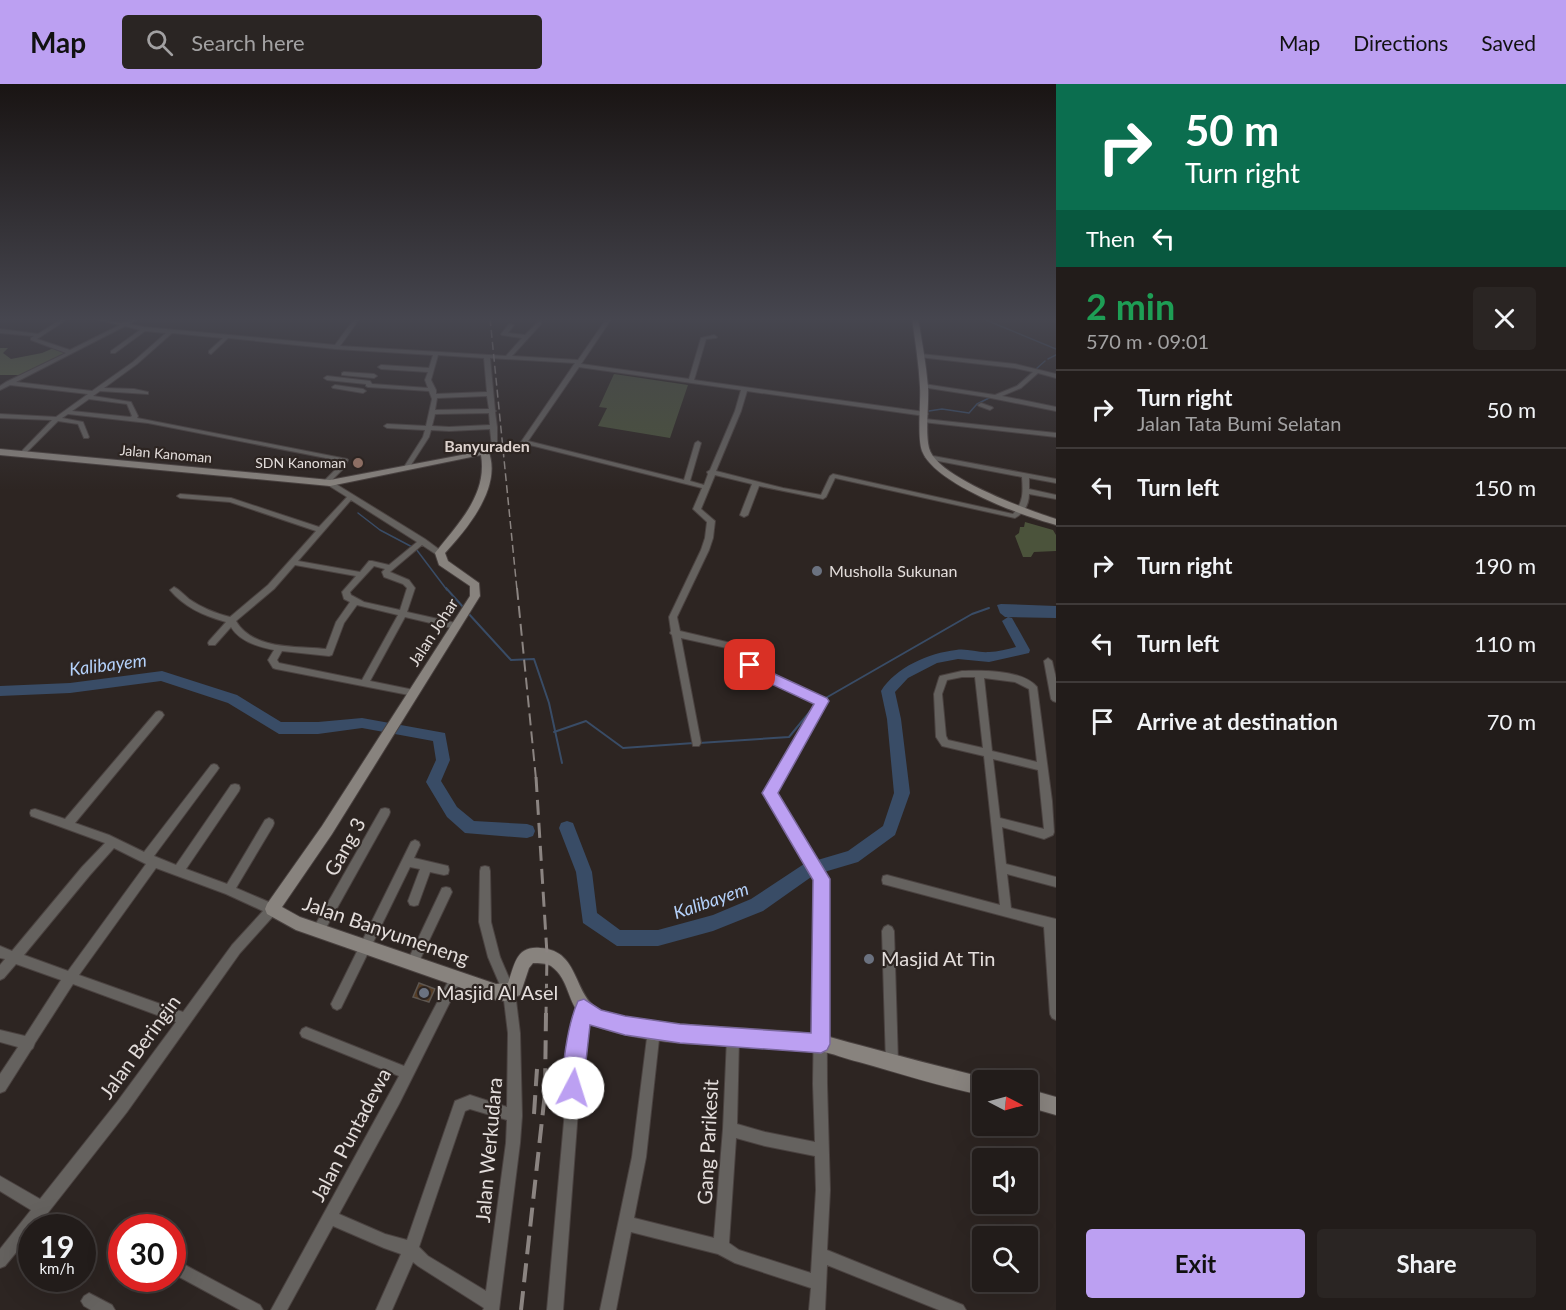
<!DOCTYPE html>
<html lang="en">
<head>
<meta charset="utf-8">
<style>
  :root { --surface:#221c1a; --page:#2a2523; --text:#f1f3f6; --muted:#a2a1a2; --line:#3f3a39; --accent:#bca0f2 }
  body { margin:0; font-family:Lato,sans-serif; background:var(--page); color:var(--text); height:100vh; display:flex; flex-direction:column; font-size:22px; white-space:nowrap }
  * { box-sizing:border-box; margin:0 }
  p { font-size:20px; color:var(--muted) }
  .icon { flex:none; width:33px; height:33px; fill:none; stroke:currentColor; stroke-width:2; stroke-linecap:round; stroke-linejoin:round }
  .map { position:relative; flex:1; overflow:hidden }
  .sheet { display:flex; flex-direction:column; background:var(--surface); width:510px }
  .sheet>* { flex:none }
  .hud { background:#0b6e4f; color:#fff; overflow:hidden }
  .needle { width:39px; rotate:96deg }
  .tools { position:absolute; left:972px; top:986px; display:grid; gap:12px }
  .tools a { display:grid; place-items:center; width:66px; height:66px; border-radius:6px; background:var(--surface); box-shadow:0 6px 24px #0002,0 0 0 2px var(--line); font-size:30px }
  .speed { position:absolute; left:18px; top:1130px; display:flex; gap:12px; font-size:30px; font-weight:700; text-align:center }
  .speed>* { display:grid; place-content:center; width:78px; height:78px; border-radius:50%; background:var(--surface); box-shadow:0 6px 24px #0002,0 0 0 2px var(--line); line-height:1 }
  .speed small { font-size:15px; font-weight:400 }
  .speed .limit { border:9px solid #d22; background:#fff; color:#111 }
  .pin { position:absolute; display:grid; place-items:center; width:51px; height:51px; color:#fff; margin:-26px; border-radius:12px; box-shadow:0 3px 9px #0006 }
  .me { position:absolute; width:66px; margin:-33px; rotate:5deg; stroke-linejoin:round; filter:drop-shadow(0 0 4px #0008) }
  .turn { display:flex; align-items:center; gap:21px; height:126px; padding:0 30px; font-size:27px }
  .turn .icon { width:78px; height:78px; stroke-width:2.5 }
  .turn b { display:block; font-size:42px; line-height:51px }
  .then { display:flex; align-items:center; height:57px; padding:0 30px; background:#0003; gap:12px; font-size:22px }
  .round { display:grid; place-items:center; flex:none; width:63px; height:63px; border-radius:6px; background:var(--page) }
  .overview { display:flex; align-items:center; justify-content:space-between; height:102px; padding:0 30px }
  h1 { font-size:36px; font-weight:700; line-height:45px; color:#1e9e55 }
  .button { display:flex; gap:12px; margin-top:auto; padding:12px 30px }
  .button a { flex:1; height:69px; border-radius:6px; background:var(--accent); color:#111; font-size:24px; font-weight:700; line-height:69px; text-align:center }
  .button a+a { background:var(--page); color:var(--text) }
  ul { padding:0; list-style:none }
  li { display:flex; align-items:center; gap:18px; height:78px; padding:0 30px; border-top:2px solid var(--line) }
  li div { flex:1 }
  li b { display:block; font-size:22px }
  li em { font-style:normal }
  header { display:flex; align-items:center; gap:36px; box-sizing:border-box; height:84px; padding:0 30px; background:var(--accent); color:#111 }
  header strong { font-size:28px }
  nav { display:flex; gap:33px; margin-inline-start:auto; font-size:21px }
  .search { width:420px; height:54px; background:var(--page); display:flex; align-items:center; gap:15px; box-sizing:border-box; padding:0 21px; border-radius:6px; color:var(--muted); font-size:22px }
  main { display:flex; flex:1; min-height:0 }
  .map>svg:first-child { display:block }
  .green { fill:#4b533b }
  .forest { fill:#5b6645 }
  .water { fill:#394c66 }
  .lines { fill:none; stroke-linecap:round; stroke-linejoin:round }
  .stream-far1 { stroke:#394c66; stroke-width:1.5 }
  .stream { stroke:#394c66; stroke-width:2 }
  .river { fill:#394c66; fill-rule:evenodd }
  .building { fill:#563d25; stroke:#5d5650; stroke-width:1.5 }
  .street-casing { stroke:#4a4240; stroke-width:2 }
  .secondary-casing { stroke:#4a4240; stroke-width:2 }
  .street { fill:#65625f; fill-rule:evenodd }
  .secondary { fill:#88837e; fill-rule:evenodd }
  .rail-far3 { stroke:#8b8481; stroke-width:1.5; stroke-dasharray:8 4; stroke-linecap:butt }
  .rail-far2 { stroke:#8b8481; stroke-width:2; stroke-dasharray:12 6; stroke-linecap:butt }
  .rail-far1 { stroke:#8b8481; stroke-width:3; stroke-dasharray:15 8; stroke-linecap:butt }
  .rail { stroke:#8b8481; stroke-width:4; stroke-dasharray:19 9; stroke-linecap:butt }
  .route { fill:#bca0f2; stroke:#7a689d; stroke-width:1.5 }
  .education-dot { fill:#8d6e63; stroke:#2d2522; stroke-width:2 }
  .worship-dot { fill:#6b7280; stroke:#2d2522; stroke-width:2 }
  .labels { text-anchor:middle; stroke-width:4.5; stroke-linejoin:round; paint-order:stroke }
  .far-street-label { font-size:14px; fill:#e3dddb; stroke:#2d2522 }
  .far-poi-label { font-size:14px; fill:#e3dddb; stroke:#2d2522; text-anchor:end }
  .far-quarter-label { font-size:16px; font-weight:bold; fill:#dcd1cd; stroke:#2d2522 }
  .poi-label { font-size:16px; fill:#e3dddb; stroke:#2d2522; text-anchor:start }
  .street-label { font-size:16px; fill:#e3dddb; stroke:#2d2522 }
  .water-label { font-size:18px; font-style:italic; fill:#b4d1fa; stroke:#2d2522 }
  .near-street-label { font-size:20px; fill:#e3dddb; stroke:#2d2522 }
  .near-poi-label { font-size:20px; fill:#e3dddb; stroke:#2d2522; text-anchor:start }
</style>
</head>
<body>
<header>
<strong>Map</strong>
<div class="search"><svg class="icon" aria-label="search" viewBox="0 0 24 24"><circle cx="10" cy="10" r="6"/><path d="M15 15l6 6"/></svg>Search here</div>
<nav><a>Map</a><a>Directions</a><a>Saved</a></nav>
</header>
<main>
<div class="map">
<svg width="1056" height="1226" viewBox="0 0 1056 1226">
  <rect width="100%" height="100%" fill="#2d2522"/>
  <g class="green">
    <polygon points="614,290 688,301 670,354 598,342 607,324 599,323"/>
    <polygon points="1025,438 1053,446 1056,451 1056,467 1034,468 1031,473 1023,473 1015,452 1019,449 1020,443 1024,443"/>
  </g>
  <polygon class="forest" points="56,263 71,268 21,291 0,291 0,264 8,264 3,269 11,275 42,269"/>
  <polygon class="water" points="1001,520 1056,522 1056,534 1005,533 1000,529 997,521"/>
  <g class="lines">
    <g class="stream-far1">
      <polyline points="981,234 1056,265"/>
      <polyline points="1048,275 1056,271"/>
      <polyline points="1016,303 1045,277"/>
      <polyline points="929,327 942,325 969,329 977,320 991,313"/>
      <polyline points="358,429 380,446 416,465 447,506"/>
    </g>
    <g class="stream">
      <polyline points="446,504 464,524"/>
      <polyline points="468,529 511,576 534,575 549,619 562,679"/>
      <polyline points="554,648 586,637 623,664 694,659"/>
      <polyline points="699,659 789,653 817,619 972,530 989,524"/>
    </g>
    <g class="river">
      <path d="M1008 533 1012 534 1030 566 1029 569 989 578 958 575 937 579 908 594 895 608 901 635 910 709 895 751 858 778 814 791 763 827 713 847 658 862H617L583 839 576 788 559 744 561 739 567 737 573 739 592 788 597 829 620 846H658L713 831 751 815 804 780 848 767 883 742 894 709 887 635 881 607C896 583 929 569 956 566 967 564 978 569 989 568 998 568 1007 565 1016 563L1002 537Z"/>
      <polygon points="162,587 237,611 281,638 318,638 362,634 445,649 450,676 441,697 457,723 474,737 527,740 533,742 535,747 533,752 527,754 465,749 447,733 426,698 436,676 433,657 362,644 318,650 279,650 228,619 161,597 70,609 0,612 0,602 70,599"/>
    </g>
  </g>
  <polygon class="building" points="419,899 435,905 429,918 413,913"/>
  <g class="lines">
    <g class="street-casing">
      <g id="street">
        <path d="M63 234H69L37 255 70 266 120 241 91 234C101 234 111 238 121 239 128 239 133 234 140 234L129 240 144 243 335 261 355 234H360L340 262 506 272 522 254 502 251 501 250 509 240 514 241 508 249 525 251 539 237 541 238V240L512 272 578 276 607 234H612L581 280 689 295 701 254 714 251 717 253 716 254 706 255 694 296 925 328 928 330 925 332 747 307 741 327 716 387 783 404 821 411 830 392 833 390 1013 430C1024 418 1023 407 1022 393L928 375 925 373 928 371 1056 395V399L1029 394V405L1056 411V415L1029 410C1029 420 1024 429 1015 434L835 394 826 413 823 415 759 402 748 431 744 433 740 431 752 400 715 391 701 425 715 437 713 454 709 466 677 533 680 547 752 564 756 582 826 615 828 617 775 709 826 795 827 1000 830 1106 827 1166 963 1221 966 1226H939L827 1181 825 1226H809L811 1204 735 1179 718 1170 631 1148 616 1226H600L632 1073 648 946 650 942 654 940 658 942 660 946 646 1073 634 1134 714 1154 723 1045 727 954 729 950 733 948 737 950 739 954 737 1040 765 1048 815 1058 813 1000 816 796 765 709 818 618 749 586 745 568 681 554 701 659 699 662H693L672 551 670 549 671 547 669 533 701 466 705 454 707 438 693 425 702 404 522 359 521 358 575 279 490 274 495 326 496 327 495 328 497 343V365L485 370 482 368 492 363 490 345 449 347 431 346 429 353 409 384 407 385 404 383 423 353 425 346 387 344 384 342 387 340 426 342 432 315 429 307 368 303 366 302V300L327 296 324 294 327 292 370 297 372 300 428 304 425 296 428 288 381 285 378 283 381 281 429 284 433 271 336 265 228 254 211 270 209 269V267L223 254 172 249 137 280 104 304 134 305 148 308V310L100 307 93 312 131 318 138 332 137 334 347 375 348 376 344 384 331 397 425 455 444 469 443 471H437L422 461 390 488 409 496 415 504 407 528 456 539 460 542 456 545 405 533 370 597 414 606 417 607 418 609 417 611 414 612 276 585 273 584 268 576 274 566C258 563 239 557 231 543L215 561H209L208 559 209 557 226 538C204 532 184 523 170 506L174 503C180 506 184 511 189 515 202 524 215 529 230 533L268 501 316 447 230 418 180 414 177 412 180 410 231 414 319 443 347 413 323 398 339 382 341 377 148 339 68 330 62 334 83 338 89 353 88 354H84L78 340 58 337 23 372H19V370L52 336 0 334V330L56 333 88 310 10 301 0 306V302L6 298 66 269 31 256V254L34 252 0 249V245L38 250ZM125 242 140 246 111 267V269H115L145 247 166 249 133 278 92 307 16 298ZM438 271 484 274 487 308 436 310V306L431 296ZM579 283 741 306 735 327 710 386 707 388 708 390 704 401 690 397 701 359 698 357 695 359 684 396 528 357ZM487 312 489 325 435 326 437 314ZM89 315 127 320 132 332 130 333 72 327ZM489 329 490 341 449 343 432 342 435 330ZM351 416 417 458 389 481 372 477H369L360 488 298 477ZM295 481 356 492 342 508 344 515 350 518 336 538 326 565C296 562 253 566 236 537L274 505ZM374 482 385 485 382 488 384 493 403 500 407 504 400 526 364 518 351 511 350 508ZM357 521 398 531 362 596 279 579 277 576 282 567 329 572 332 571 344 539ZM736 1054 765 1062 815 1072 816 1106 811 1189 739 1166 729 1159Z"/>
        <polygon points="921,270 1015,280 1056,290 1056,294 1038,289 1021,304 1002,312 1056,323 1056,327 986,313 922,303 921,302 924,300 995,311 1017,302 1033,288 1015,284 919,273 918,272"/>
        <polygon points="344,288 374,290 377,292 374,294 342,291 342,289"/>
        <polygon points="335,301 363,305 366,307 363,309 333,304 332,303"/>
        <polygon points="981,319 992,323 993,324 990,326 979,322 978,321"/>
        <polygon points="925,335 1056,349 1056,353 923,338 922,337"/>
        <polygon points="1048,574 1052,577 1056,594 1056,618 1053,617 1051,615 1044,577"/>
        <path d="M962 587C983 586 1023 586 1037 603L1052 717 1054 748 1053 751 1044 755 1002 743 1006 780 1056 793V803L1007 790 1011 824 1056 835V936L1052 934 1050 930 1044 843 887 801 883 800 882 796 883 792 887 791 1000 821 984 672 942 662 936 653 934 610 939 594 940 592ZM962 593H975L983 664 948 656 946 652 942 610 947 596ZM984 594 1015 598 1029 605 1037 678 992 667ZM993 675 1038 686 1044 745 1000 734Z"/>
        <path d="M159 627 162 628 164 631 162 634 75 739 109 751 144 768 211 681 214 680 217 681 219 684 217 687 154 772 176 781 231 701 235 700 239 701 240 704 239 707 186 785 227 800 265 736 269 734 273 736 274 739 273 742 236 804 276 821 278 825 276 829 240 869 127 1028 47 1130 36 1143H32V1149L5 1182 0 1184V1165L31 1126 0 1107V1092L40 1115 117 1018 176 938 73 900 35 959 33 964 31 966 5 1007 0 1009V990L18 963 0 958V946L25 952 61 896 16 880 4 894 0 896V881L5 875 0 874V862L12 867 82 783 105 759 31 732 30 729 31 726 35 725 65 735 156 628ZM114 764 146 780 68 887 24 871 90 791ZM156 784 226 810 263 827 232 861 183 928 79 891Z"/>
        <polygon points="385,724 389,725 390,728 389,731 322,851 318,853 314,851 312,847 314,843 381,725"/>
        <polygon points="415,756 419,758 420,761 414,774 448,782 449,786 448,790 444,791 430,788 418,821 414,822 410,821 408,817 420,785 410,783 341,924 337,926 333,924 331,920 333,916 411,758"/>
        <path d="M485 782 489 783 490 787 491 838 500 873 515 908 520 949 522 1032 520 1059 499 1226H483L484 1224 418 1182 413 1178 392 1226H376L401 1170 384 1164 333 1142 287 1226H271L399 992 302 953 300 949 302 945 306 943 404 982 452 890 456 888 460 890 462 894 399 1020 339 1130 385 1150 407 1156 455 1017 470 1011 507 1023 508 949 503 908 488 873 479 838 480 787 481 783ZM470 1025 507 1036 506 1059 486 1207 428 1172 419 1163 465 1027Z"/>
        <polygon points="446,803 450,804 452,808 416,884 412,886 408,884 406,880 408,876 442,804"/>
        <polygon points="888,841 892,843 894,847 898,979 897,984 892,985 887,984 886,979 882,847 884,843"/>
        <polygon points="584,918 588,920 590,924 583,960 563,1226 547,1226 571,960 578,924 580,920"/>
        <polygon points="172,1174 260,1221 263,1226 240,1226 172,1189"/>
        <polygon points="89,1209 112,1221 115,1226 91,1226 84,1222 81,1217 84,1212"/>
      </g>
    </g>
    <g class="secondary-casing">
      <g id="secondary">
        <path d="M912 234H918C922 257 926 280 928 303 929 321 925 347 929 364 936 393 1028 426 1056 435V441C1022 432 935 400 922 367 917 353 921 319 920 303 919 280 915 257 912 234Z"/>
        <path d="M0 365 330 396 488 366C503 402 468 444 445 469L448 477 479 499 480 512 332 750 282 823 300 833 496 900 508 899C515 880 516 862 540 864 584 866 571 921 608 929 678 946 748 941 820 951 833 953 846 958 859 961 900 972 941 983 982 993L988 996H982V1011C941 1003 899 989 859 978 845 975 833 969 819 967 747 958 671 967 601 944 563 931 575 899 551 882 546 879 539 879 533 879L529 884 520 911 505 917 496 916 296 846 267 830 265 825 267 820 322 742 470 512V502L439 481 435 469C457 441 488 411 481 371L330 402 0 371Z"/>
        <polygon points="1028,1005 1056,1013 1056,1031 1028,1023"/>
      </g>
    </g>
    <use href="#street" class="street"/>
    <use href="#secondary" class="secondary"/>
    <polyline class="rail-far3" points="490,234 517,506"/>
    <polyline class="rail-far2" points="517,504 536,695"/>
    <polyline class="rail-far1" points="536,693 547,870 546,931"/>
    <g class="rail">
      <polyline points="534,1030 537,985"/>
      <polyline points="521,1226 545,1009 546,929"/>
    </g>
  </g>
  <linearGradient id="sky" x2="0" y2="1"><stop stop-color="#191413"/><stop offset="0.58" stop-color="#46464f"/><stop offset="1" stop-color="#46464f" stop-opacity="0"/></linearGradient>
  <rect width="1056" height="406" fill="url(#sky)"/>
  <path class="route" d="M750 576 766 586 827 614 829 617 778 709 830 795V960L827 966 821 969 680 959 625 951 590 941 583 1004 580 1011 573 1014 566 1011C558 992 569 937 578 917L584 915 601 926 625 932 680 940 811 949 813 796 762 709 814 620 756 593 743 581Z"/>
  <circle class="education-dot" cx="358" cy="379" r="6"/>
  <g class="worship-dot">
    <circle cx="817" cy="487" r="6"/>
    <circle cx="869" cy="875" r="6"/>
    <circle cx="424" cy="909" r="6"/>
  </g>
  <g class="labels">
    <g class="far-street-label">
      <text transform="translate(166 370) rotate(5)" y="5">Jalan Kanoman</text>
    </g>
    <g class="far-poi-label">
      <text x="346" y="384">SDN Kanoman</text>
    </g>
    <g class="far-quarter-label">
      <text x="487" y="368">Banyuraden</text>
    </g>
    <g class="poi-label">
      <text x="829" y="493">Musholla Sukunan</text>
    </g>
    <g class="street-label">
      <text transform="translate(433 548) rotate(-57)" y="6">Jalan Johar</text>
    </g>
    <g class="water-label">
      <text transform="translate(108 581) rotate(-7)" y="6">Kalibayem</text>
      <text transform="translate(711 817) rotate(-19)" y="6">Kalibayem</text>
    </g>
    <g class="near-street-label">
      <text transform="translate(345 763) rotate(-61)" y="7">Gang 3</text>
      <text transform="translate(386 847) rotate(19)" y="7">Jalan Banyumeneng</text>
      <text transform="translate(140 963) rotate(-54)" y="7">Jalan Beringin</text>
      <text transform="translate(351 1051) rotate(-62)" y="7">Jalan Puntadewa</text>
      <text transform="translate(708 1058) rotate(-87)" y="7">Gang Parikesit</text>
      <text transform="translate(489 1066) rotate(-85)" y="7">Jalan Werkudara</text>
    </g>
    <g class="near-poi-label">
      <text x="881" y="882">Masjid At Tin</text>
      <text x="436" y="916">Masjid Al Asel</text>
    </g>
  </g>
</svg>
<div class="tools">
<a><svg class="needle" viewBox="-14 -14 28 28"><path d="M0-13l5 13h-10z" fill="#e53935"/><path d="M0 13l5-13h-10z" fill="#a2a1a2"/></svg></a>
<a><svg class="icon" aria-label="sound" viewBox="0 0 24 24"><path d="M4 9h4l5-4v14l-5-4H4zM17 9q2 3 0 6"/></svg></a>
<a><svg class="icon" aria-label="search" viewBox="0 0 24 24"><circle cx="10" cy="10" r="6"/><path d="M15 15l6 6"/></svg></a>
</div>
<div class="speed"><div>19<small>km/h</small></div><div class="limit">30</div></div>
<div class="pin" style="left:750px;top:581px;background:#d93025"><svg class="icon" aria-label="arrive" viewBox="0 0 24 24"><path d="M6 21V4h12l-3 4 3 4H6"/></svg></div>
<svg class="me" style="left:573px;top:1004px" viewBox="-20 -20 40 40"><circle r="19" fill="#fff"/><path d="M0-13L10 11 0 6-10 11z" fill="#bca0f2"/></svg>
</div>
<section class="sheet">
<div class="hud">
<div class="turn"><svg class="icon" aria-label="right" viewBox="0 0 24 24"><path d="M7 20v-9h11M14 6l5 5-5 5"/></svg><div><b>50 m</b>Turn right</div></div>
<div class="then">Then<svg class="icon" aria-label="left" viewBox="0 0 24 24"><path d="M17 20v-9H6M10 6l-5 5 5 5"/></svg></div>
</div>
<div class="overview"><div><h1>2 min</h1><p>570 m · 09:01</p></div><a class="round"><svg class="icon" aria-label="close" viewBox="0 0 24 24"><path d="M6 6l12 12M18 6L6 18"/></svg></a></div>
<ul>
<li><svg class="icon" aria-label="right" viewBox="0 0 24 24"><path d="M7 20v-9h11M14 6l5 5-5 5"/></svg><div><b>Turn right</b><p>Jalan Tata Bumi Selatan</p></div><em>50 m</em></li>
<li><svg class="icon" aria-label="left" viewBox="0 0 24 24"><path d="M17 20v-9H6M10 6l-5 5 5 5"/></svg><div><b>Turn left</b></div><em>150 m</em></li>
<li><svg class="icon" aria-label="right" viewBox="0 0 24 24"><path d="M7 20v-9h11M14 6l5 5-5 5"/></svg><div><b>Turn right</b></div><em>190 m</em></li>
<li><svg class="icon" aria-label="left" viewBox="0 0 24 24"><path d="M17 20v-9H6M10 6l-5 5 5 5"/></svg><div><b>Turn left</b></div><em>110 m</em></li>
<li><svg class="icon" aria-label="arrive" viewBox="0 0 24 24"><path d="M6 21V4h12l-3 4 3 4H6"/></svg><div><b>Arrive at destination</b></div><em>70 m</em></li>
</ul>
<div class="button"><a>Exit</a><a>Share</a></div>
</section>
</main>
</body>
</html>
